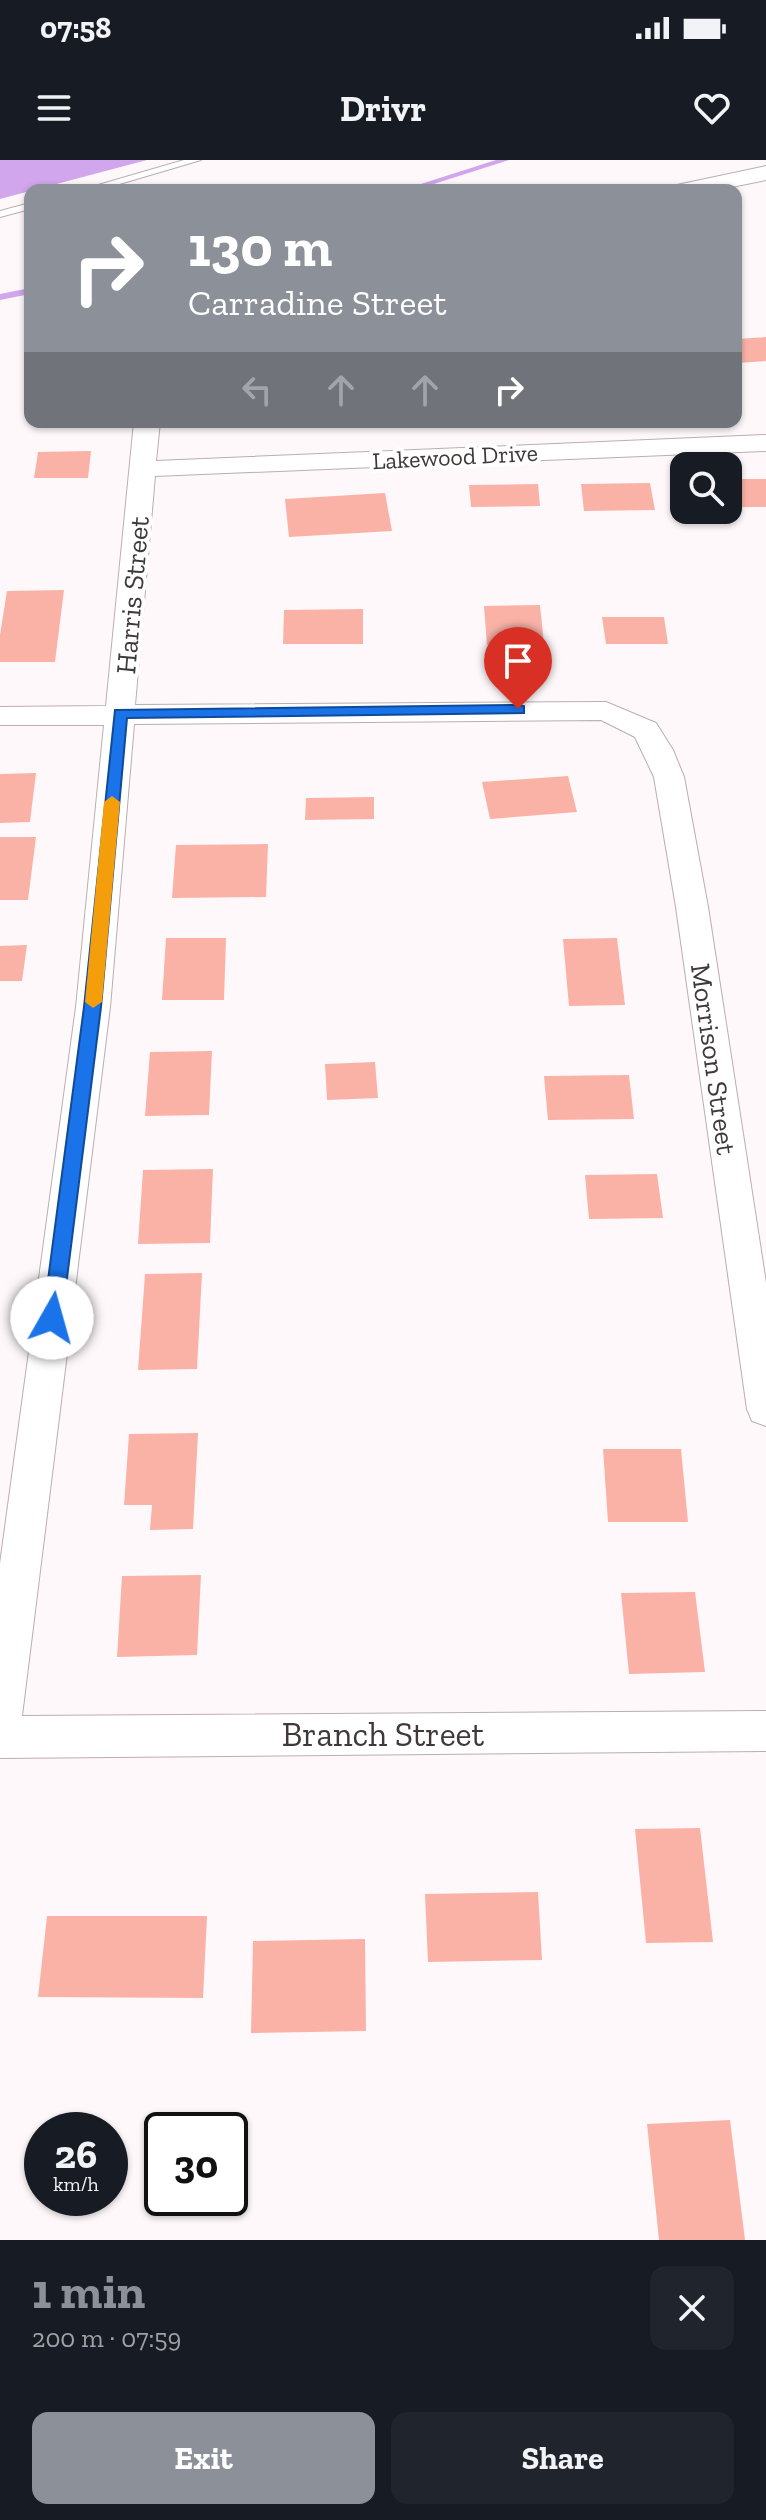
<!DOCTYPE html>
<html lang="en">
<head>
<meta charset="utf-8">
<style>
  :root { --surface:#171b24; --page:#20242c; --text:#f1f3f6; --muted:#9ea1a6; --accent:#8c9099 }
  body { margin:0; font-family:"Zilla Slab",serif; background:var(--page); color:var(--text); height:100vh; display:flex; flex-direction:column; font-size:30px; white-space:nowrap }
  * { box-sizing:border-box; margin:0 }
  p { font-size:26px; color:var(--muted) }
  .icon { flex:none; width:44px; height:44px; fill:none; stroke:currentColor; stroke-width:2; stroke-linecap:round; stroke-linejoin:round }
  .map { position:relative; height:2080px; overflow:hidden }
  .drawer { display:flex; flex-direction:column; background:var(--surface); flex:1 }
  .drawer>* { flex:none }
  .banner { position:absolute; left:24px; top:24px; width:718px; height:244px; border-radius:16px; box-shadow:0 2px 6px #0004; background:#8c9099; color:#fff; overflow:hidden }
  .tools { position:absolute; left:670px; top:292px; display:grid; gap:16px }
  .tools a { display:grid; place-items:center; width:72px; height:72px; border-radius:16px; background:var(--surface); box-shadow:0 2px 6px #0004; font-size:40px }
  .speed { position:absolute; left:24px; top:1952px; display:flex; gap:16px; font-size:40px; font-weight:700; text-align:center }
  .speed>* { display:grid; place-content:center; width:104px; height:104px; border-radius:50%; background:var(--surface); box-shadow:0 2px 6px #0004; line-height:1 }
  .speed small { font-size:20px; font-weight:400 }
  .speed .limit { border:4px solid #111; border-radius:12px; background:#fff; color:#111 }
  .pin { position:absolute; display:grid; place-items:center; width:68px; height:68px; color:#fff; margin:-82px -34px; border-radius:50% 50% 50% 0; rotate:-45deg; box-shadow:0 0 8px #0007 }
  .pin .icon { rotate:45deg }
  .me { position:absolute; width:88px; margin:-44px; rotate:7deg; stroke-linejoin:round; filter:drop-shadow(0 0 6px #0008) }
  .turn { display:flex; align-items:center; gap:28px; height:168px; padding:0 32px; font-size:36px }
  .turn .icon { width:104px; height:104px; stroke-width:2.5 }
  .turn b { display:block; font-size:56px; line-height:68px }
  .lanes { display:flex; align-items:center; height:76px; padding:0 32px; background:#0003; justify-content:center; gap:40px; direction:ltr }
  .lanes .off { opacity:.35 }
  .round { display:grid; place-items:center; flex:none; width:84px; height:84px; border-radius:16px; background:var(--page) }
  .headline { display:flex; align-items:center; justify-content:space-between; height:136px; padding:0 32px }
  h1 { font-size:48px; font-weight:700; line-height:60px; color:var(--accent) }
  .action { display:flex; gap:16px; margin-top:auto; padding:16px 32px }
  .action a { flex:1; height:92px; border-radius:16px; background:var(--accent); color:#fff; font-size:32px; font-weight:700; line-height:92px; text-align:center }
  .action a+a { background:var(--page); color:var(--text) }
  .status { display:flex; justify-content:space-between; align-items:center; height:56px; padding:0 40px; background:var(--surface); direction:ltr }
  .status svg { height:22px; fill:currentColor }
  header { display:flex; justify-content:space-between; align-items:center; height:104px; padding:0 32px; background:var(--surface); font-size:36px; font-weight:700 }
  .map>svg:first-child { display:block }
  .water { fill:#d1a6ec }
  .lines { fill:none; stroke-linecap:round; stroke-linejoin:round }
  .stream { fill:#d1a6ec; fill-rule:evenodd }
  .building { fill:#fab2a7 }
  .lane-casing { stroke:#bbadb0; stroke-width:2 }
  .street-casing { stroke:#bbadb0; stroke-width:2 }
  .lane { fill:#fff; fill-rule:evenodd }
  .street { fill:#fff; fill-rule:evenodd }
  .route { fill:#1a73e8; stroke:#114b97; stroke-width:2 }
  .slow { fill:#f59e0b }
  .labels { text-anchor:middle; stroke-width:8; stroke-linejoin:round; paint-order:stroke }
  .far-street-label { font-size:24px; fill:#3f393a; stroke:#fff }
  .street-label { font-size:28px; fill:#3f393a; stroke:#fff }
  .near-street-label { font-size:34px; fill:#3f393a; stroke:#fff }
</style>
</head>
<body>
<div class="status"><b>07:58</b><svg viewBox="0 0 49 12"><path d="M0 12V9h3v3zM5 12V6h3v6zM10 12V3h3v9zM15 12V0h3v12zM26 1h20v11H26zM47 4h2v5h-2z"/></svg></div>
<header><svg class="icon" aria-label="menu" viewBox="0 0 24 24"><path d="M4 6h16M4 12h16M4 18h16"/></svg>Drivr<svg class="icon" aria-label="heart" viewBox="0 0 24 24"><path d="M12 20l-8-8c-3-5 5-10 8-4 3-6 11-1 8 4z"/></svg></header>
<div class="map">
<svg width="766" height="2080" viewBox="0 0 766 2080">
  <rect width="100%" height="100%" fill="#fef8fa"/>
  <polygon class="water" points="0,0 147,0 0,39"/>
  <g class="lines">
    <g class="stream">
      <polygon points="496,0 509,0 415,30 402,30"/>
      <polygon points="30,128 30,134 0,140 0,134"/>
    </g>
  </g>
  <g class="building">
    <polygon points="766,177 766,201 736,203 736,179"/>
    <polygon points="91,291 88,318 34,318 38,292"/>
    <rect x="728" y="319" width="38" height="28"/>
    <polygon points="650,323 655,350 584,351 581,324"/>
    <polygon points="538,324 540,346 471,347 469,325"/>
    <polygon points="385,333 392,371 289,377 285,339"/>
    <polygon points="64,430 55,502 0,502 0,475 7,431"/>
    <polygon points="540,445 544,484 487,485 484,446"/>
    <polygon points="363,449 363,484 283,484 284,450"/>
    <polygon points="602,457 664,457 668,484 606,484"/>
    <polygon points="36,613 30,662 0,663 0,614"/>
    <polygon points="568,616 577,652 490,659 482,622"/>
    <polygon points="374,637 374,659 305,660 306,638"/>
    <polygon points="0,677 36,677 28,740 0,740"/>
    <polygon points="268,684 266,737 172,738 176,685"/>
    <polygon points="166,778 226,778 224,840 162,840"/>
    <polygon points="617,778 625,845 569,846 563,779"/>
    <polygon points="27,785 22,821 0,821 0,786"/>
    <polygon points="212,891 209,955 145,956 150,892"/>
    <polygon points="375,902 378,938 327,940 325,904"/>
    <polygon points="629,915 634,959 548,960 544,916"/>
    <polygon points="213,1009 210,1083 138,1084 143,1010"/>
    <polygon points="657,1014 663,1058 589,1059 585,1015"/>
    <polygon points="202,1113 197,1209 138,1210 145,1114"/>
    <polygon points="198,1273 193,1369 150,1370 152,1345 124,1345 129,1274"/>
    <polygon points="603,1289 681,1289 688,1362 608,1362"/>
    <polygon points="201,1415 197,1495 117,1497 122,1416"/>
    <polygon points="695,1432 705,1512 629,1514 621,1433"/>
    <polygon points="700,1668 713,1782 646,1783 635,1669"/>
    <polygon points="538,1732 542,1800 428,1802 425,1734"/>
    <polygon points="47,1756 207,1756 203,1838 38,1837"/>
    <polygon points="365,1779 366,1871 251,1873 253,1781"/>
    <polygon points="730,1960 745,2080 659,2080 647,1964"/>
  </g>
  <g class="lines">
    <g class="lane-casing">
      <g id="lane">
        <polygon points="184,0 201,0 99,30 81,30"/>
        <polygon points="30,43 30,49 0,57 0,51"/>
      </g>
    </g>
    <g class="street-casing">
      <g id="street">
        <polygon points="766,6 766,20 717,30 674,30 677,25"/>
        <polygon points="134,262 160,262 156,301 766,275 766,291 155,316 135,545 606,542 656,563 673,590 684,617 708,747 766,1123 766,1266 752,1261 747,1249 676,747 654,617 635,577 601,560 134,564 110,847 22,1556 766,1551 766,1591 0,1598 0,1404 76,847 104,565 0,565 0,547 106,546"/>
      </g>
    </g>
    <use href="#lane" class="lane"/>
    <use href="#street" class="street"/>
  </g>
  <polygon class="route" points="518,545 524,546 524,553 127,558 101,847 62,1158 59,1163 46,1163 43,1158 84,847 115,550"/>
  <polygon class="slow" points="112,636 120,642 102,842 93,848 85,842 104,642"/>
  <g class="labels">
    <g class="far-street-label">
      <text transform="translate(455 297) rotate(-3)" y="8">Lakewood Drive</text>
    </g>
    <g class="street-label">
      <text transform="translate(132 435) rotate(-85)" y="10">Harris Street</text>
      <text transform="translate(714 899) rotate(82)" y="10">Morrison Street</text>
    </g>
    <g class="near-street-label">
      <text x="383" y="1586">Branch Street</text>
    </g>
  </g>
</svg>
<div class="tools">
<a><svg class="icon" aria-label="search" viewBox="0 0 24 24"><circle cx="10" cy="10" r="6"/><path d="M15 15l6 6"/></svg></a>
</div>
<div class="speed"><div>26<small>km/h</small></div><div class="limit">30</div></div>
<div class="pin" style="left:518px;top:549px;background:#d93025"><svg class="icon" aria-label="arrive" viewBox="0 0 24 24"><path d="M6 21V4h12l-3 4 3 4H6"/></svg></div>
<svg class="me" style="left:52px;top:1158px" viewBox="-20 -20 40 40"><circle r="19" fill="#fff"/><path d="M0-13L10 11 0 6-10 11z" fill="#1a73e8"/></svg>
<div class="banner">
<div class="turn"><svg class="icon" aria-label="right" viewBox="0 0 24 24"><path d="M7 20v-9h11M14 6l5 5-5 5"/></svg><div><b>130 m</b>Carradine Street</div></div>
<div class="lanes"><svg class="icon off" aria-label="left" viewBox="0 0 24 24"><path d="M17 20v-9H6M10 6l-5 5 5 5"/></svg><svg class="icon off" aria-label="ahead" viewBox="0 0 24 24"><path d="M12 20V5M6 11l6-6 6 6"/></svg><svg class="icon off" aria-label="ahead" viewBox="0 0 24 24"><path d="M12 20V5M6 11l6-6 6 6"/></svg><svg class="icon" aria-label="right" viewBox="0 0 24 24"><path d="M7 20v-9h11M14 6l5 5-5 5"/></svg></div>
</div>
</div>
<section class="drawer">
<div class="headline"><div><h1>1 min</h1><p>200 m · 07:59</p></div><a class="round"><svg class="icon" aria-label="close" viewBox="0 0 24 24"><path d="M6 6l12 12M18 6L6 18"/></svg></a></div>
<div class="action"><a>Exit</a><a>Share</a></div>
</section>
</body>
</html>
